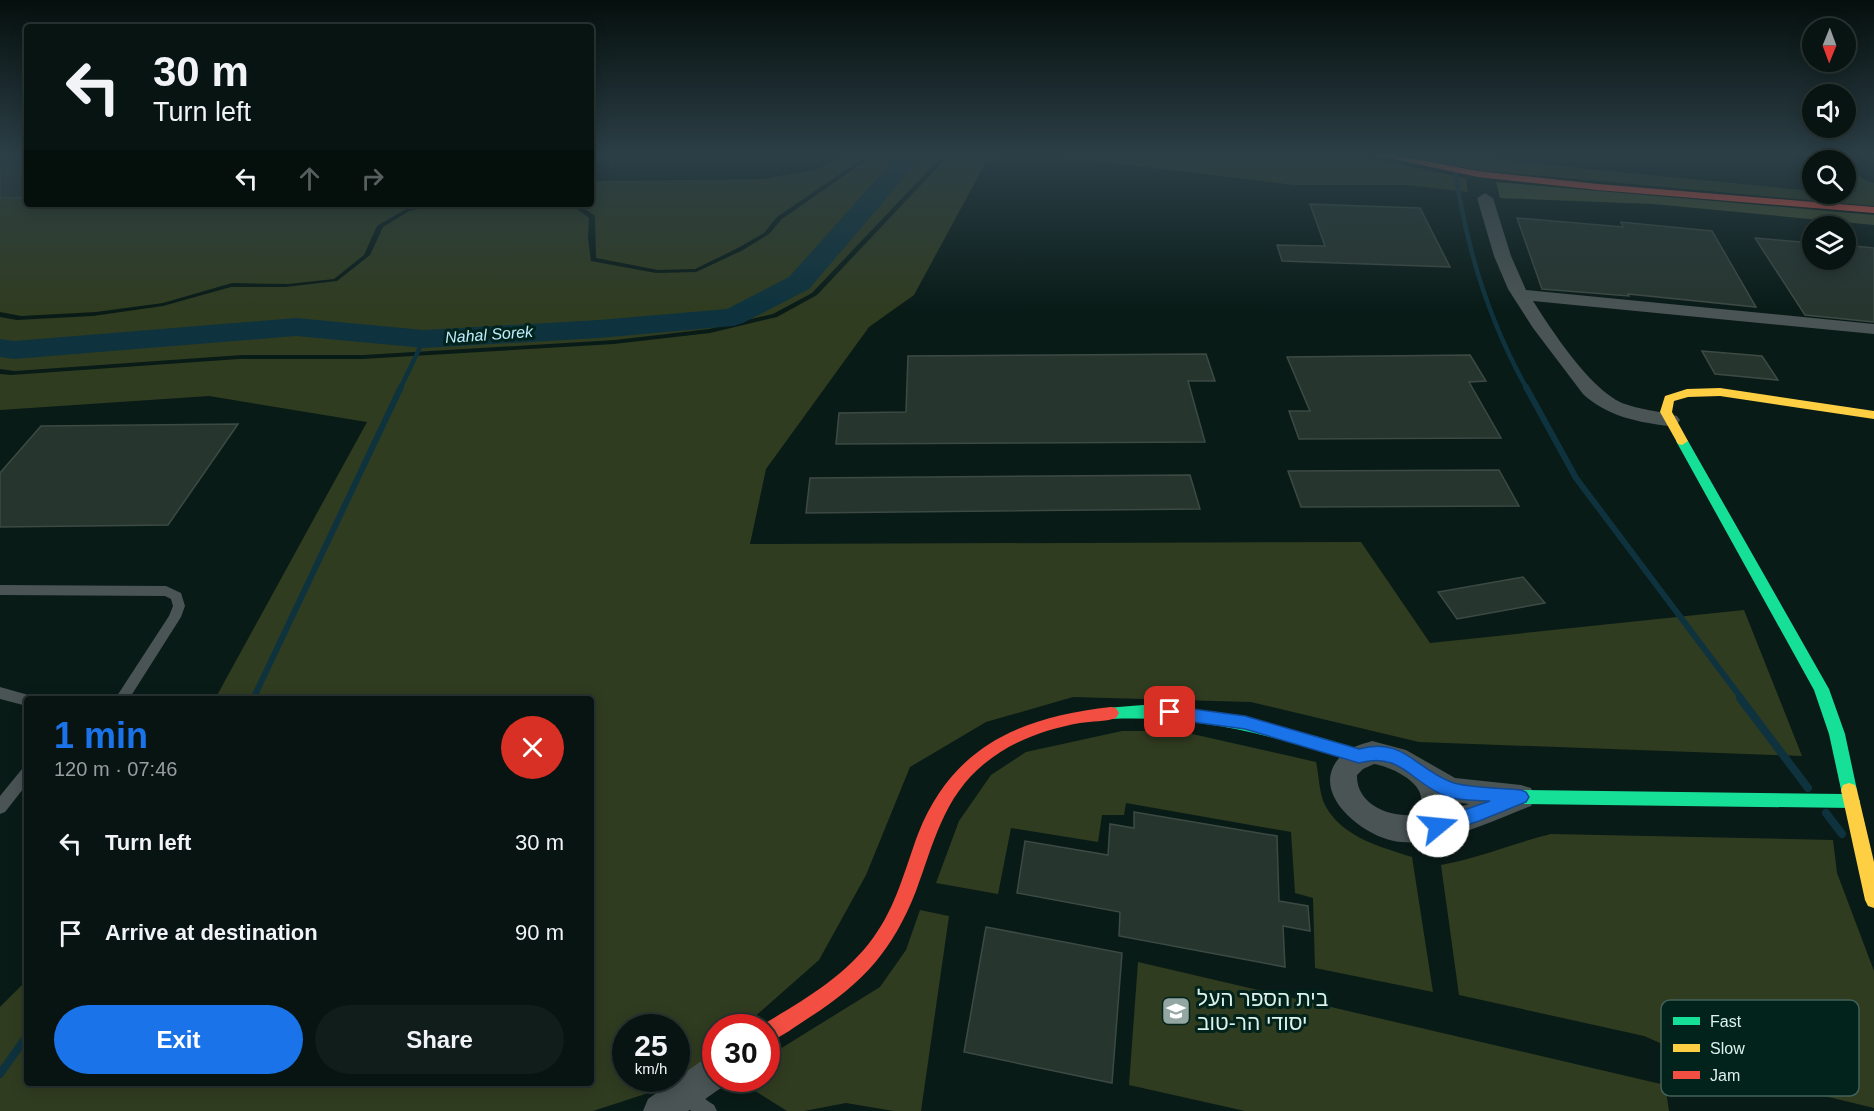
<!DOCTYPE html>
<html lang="en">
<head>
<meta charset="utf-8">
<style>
  :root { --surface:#071411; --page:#101d1a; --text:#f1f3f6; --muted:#989e9f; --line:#283331; --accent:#1a73e8 }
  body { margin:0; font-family:Arial,Heebo,sans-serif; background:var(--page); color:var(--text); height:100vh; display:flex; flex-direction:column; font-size:22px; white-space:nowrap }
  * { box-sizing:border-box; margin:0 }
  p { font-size:20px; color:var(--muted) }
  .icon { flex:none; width:33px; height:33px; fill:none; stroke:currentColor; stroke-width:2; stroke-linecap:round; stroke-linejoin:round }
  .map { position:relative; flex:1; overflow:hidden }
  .panel { position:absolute; left:24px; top:696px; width:570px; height:390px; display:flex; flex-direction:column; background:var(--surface); border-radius:6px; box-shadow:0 3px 15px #0003,0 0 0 2px var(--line) }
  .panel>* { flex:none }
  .hud { position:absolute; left:24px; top:24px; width:570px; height:183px; border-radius:6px; box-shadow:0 3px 15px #0003,0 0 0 2px var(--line); background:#071411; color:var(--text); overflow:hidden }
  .needle { width:39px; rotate:181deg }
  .controls { position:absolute; left:1802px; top:18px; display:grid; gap:12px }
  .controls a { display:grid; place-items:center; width:54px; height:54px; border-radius:50%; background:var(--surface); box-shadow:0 3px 15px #0003,0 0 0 2px var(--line); font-size:30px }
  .speed { position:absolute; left:612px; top:1014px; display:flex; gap:12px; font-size:30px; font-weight:700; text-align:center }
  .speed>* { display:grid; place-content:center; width:78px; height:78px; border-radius:50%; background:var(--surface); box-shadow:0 3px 15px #0003,0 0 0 2px var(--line); line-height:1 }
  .speed small { font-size:15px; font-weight:400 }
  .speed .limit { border:9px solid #d22; background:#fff; color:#111 }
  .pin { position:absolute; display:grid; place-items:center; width:51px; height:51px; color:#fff; margin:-26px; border-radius:12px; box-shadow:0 3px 9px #0006 }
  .me { position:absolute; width:66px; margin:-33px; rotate:73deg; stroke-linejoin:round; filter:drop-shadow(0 0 4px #0008) }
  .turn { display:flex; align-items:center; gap:21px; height:126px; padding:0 30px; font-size:27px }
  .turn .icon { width:78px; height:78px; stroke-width:2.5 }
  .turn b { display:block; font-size:42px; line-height:51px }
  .lanes { display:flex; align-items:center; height:57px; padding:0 30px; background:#0003; justify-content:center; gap:30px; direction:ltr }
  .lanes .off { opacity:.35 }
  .round { display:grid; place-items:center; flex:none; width:63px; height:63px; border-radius:32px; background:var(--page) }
  .summary { display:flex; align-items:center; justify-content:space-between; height:102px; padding:0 30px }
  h1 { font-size:36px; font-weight:700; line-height:45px; color:var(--accent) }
  .button { display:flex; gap:12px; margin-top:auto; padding:12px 30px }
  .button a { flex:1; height:69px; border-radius:36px; background:var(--accent); color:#fff; font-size:24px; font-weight:700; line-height:69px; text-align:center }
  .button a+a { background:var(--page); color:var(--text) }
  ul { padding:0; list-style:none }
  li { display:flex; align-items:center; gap:18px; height:90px; padding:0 30px }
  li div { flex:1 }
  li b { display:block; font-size:22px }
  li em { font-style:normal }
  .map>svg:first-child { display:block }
  .green { fill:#303c20; fill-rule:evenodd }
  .forest { fill:#445130 }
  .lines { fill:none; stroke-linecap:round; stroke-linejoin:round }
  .stream-far2 { stroke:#0e333e; stroke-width:4.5 }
  .stream-far1 { stroke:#0e333e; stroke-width:6 }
  .stream { stroke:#0e333e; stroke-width:8 }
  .river { fill:#0e333e; fill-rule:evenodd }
  .building { fill:#26352e; stroke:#3d4a44; stroke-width:1.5 }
  .lane { fill:#4a5454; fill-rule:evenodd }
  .street { fill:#4a5454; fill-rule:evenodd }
  .fast { fill:#16e098; fill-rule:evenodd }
  .slow { fill:#ffcf43; fill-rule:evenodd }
  .jam { fill:#f24e42; fill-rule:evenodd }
  .route { fill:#1a73e8; stroke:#114b97; stroke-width:1.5 }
  .labels { text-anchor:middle; stroke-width:6; stroke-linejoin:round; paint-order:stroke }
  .far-water-label { font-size:16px; font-style:italic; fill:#bcebfd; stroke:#01231b }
  .near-poi-label { font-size:21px; fill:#def1eb; stroke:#01231b; text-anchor:start }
  .key { fill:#01231b; stroke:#436159; stroke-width:1.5 }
  .key-label { font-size:16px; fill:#def1eb }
</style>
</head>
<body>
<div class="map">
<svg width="1874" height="1111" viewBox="0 0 1874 1111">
  <rect width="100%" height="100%" fill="#091b17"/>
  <g class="green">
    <polygon points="0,154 27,154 27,204 430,204 406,209 377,226 364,255 334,279 288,284 232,283 163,303 96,312 21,316 0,312"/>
    <polygon points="845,154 869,154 777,217 764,233 738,248 695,269 658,270 596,258 595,216 578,204 591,204 591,181 762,179 818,169"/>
    <polygon points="875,154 944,154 812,293 773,314 709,329 615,340 364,355 242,355 15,371 0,369 0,317 17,320 93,316 163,306 231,287 285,287 337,281 370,255 383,227 409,211 444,204 570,204 589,218 588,238 591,261 656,273 696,272 743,250 769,234 782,219"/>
    <path d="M950 154H1019L986 162 914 295 869 327 766 469 750 544 1361 542 1430 643 1744 610 1802 756 1419 742 1251 702 1073 697 986 722 910 767 866 875 819 960 743 1027 716 1028 715 1052 682 1082 593 1111H0V1007L27 980V1083H591V699H215L367 422 209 396 0 410V374L11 375 239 359H362L614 344 710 333 777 317 817 295ZM626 1028H676V1078H626Z"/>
    <polygon points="1036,154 1349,154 1466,178 1468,192 1407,185 1294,185"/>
    <polygon points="1400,154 1497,154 1499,160 1812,191 1812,194 1857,192 1845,180 1845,165 1865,180 1874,183 1874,206 1477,170"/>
    <path d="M1122 731H1179L1316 762C1319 775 1319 795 1326 807 1344 838 1381 847 1412 857L1433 992 1315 968 1313 898 1295 893 1291 832 1126 803 1124 815H1102L1098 842 1011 828 998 894 936 883 959 821 991 775 1026 752Z"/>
    <path d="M1551 834 1833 840 1837 873 1874 971V1108L1729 1073 1644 1036 1459 995 1441 865C1479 858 1514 843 1551 834Z"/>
    <polygon points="920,910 949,916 921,1111 894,1111 846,1103 804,1111 787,1111 736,1079 766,1078 767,1057 880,987 906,950"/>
    <polygon points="1138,962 1665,1085 1669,1111 1245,1111 1129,1085"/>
  </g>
  <polygon class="forest" points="1496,182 1874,215 1874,225 1653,204 1500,198"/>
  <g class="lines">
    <g class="stream-far2">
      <path d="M1453 154C1463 237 1486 316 1527 389"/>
      <polyline points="400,389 424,339"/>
    </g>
    <g class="stream-far1">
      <polyline points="1526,387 1576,478 1742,699"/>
      <polyline points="253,699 401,387"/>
    </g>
    <g class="stream">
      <polyline points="1740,698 1808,788"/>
      <polyline points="1826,813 1842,834"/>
      <polyline points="0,1074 27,1036"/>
    </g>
    <polygon class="river" points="899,154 924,154 809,289 743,323 733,326 599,338 424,348 296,336 14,359 0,357 0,339 14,341 296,318 424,330 599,320 727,309 789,277"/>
  </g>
  <g class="building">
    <rect x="0" y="154" width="27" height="44"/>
    <polygon points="1310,204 1420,208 1450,267 1282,261 1277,245 1325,246"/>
    <polygon points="1517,218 1623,227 1621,222 1712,231 1756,307 1628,294 1629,296 1542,289"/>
    <polygon points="1755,238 1812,243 1812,260 1845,260 1845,245 1874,248 1874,322 1805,315"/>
    <polygon points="1702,351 1762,356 1778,380 1715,374"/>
    <polygon points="1206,354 1215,381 1188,381 1205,442 836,444 839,413 906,412 908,356"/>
    <polygon points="1470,355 1486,381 1469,382 1501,438 1299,439 1289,411 1310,411 1287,357"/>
    <polygon points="238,424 168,525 0,527 0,473 41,426"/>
    <polygon points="1499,470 1519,506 1301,507 1288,471"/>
    <polygon points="1190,475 1200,509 806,513 810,478"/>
    <polygon points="1523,577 1545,603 1457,619 1438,592"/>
    <polygon points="1134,812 1277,836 1279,901 1308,906 1310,931 1283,926 1285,967 1119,936 1120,912 1017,893 1025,841 1108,855 1110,824 1134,828"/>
    <polygon points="986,927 1122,953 1112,1083 964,1052"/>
  </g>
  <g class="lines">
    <g class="lane">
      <polygon points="0,585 166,586 181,593 185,606 181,617 129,699 115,699 169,616 173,606 171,599 165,596 0,595"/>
      <polygon points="0,687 32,696 33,699 27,699 27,706 0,699"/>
      <polygon points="27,767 27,784 5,812 0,814 0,796 22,769"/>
      <path d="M686 1084C697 1089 703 1099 714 1105L717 1111H691L680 1099 677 1093 680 1087Z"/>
    </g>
    <g class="street">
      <path d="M1485 193 1493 198 1511 256 1526 290 1874 324V334L1533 301C1553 332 1589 388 1622 403 1640 410 1659 411 1677 416L1680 420 1677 424 1670 426C1640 423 1606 416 1583 394L1533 328 1508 289 1494 256 1477 198Z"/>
      <path d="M1372 741 1406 750 1455 778 1521 785 1531 788 1535 797 1531 806C1491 821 1436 849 1394 841 1359 834 1305 789 1343 754 1350 747 1363 744 1372 741ZM1374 764C1394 767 1440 790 1413 815 1388 817 1356 804 1357 775L1363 769ZM1448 801 1469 804 1445 811Z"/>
      <polygon points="716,1055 716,1078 729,1078 728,1083 688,1111 643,1111 648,1099 704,1059"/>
    </g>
    <g class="fast">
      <polygon points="1682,437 1688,441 1829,689 1845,734 1857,790 1855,795 1860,801 1858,806 1852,808 1521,804 1515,802 1513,797 1515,792 1521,790 1842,794 1829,734 1814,690 1676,441"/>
      <path d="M1143 705C1218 708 1288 727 1359 749L1365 751 1367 756 1365 761 1359 763C1275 736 1200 715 1111 719L1106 718 1103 713 1106 708Z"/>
    </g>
    <g class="slow">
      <polygon points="1720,388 1874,411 1874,419 1720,396 1688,397 1674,401 1672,412 1688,441 1682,445 1678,444 1660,412 1665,396 1687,389"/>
      <polygon points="1849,783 1855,785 1857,790 1874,862 1874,908 1868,906 1865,900 1841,790 1843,785"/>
    </g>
    <g class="jam">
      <polygon points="1370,154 1390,154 1478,171 1598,184 1874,207 1874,213 1598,190 1478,177"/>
      <path d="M1111 707 1116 708 1119 713 1116 718C1105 722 1092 721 1080 723 1046 729 1012 741 984 764 944 796 933 845 916 891 893 950 863 983 810 1017 796 1026 782 1037 766 1043V1028L759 1027C800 1002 844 978 873 938 896 907 905 869 918 834 953 745 1022 717 1111 707Z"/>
    </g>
  </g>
  <linearGradient id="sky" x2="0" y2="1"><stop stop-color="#050f0d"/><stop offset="0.5" stop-color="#2c3f47"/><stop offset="1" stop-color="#2c3f47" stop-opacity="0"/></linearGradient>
  <rect width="1874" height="310" fill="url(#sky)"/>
  <path class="route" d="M1170 706 1245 716 1359 749C1404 737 1414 768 1451 782 1466 788 1503 788 1521 790L1526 792 1529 797 1526 802 1479 821 1438 834 1432 832 1430 826 1432 821 1490 801C1477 800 1461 801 1448 797 1411 784 1402 751 1359 763L1245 729 1170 719 1165 717 1162 712 1165 707Z"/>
  <defs>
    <g id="school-square" transform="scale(1.5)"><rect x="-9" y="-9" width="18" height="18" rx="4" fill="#93a6a1" stroke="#01231b"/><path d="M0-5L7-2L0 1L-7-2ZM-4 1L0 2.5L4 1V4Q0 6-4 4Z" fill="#fff"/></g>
  </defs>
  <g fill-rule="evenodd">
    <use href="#school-square" x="1176" y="1011"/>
  </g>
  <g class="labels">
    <g class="far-water-label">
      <text transform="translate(489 334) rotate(-4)" y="6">Nahal Sorek</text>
    </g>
    <g class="near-poi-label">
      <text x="1197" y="1006">בית הספר העל<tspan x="1197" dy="24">יסודי הר-טוב</tspan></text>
    </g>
  </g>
  <rect x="1661" y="1000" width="198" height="96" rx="9" class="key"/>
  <rect x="1673" y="1017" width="27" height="8" fill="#16e098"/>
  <rect x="1673" y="1044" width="27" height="8" fill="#ffcf43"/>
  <rect x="1673" y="1071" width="27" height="8" fill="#f24e42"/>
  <g class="key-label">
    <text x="1710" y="1027">Fast</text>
    <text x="1710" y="1054">Slow</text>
    <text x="1710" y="1081">Jam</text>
  </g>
</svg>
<div class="controls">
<a><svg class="needle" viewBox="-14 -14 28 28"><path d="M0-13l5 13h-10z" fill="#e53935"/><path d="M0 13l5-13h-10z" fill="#989e9f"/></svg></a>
<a><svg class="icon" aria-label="sound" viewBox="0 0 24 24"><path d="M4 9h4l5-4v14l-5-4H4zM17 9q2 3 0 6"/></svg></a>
<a><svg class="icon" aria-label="search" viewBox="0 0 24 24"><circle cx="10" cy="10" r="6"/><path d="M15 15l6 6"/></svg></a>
<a><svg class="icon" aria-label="layers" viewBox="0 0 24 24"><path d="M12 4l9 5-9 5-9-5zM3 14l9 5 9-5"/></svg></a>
</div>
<div class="speed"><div>25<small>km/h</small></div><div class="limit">30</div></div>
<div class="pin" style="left:1170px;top:712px;background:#d93025"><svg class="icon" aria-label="arrive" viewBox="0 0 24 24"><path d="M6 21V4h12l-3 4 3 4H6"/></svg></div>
<svg class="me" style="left:1438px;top:826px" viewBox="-20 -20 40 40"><circle r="19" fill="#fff"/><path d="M0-13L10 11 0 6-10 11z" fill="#1a73e8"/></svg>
<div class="hud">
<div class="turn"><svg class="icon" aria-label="left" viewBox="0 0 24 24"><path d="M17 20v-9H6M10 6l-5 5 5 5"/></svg><div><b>30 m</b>Turn left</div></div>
<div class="lanes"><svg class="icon" aria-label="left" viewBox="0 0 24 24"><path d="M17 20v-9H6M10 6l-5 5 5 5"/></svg><svg class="icon off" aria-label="ahead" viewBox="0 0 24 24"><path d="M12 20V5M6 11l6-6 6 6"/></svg><svg class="icon off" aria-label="right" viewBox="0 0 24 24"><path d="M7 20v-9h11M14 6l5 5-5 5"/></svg></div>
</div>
<section class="panel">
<div class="summary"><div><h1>1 min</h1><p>120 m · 07:46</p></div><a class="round" style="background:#d93025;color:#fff"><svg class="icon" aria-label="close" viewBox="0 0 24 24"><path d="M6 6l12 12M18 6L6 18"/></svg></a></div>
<ul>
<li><svg class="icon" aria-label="left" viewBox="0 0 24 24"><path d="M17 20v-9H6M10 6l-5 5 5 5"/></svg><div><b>Turn left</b></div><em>30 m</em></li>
<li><svg class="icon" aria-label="arrive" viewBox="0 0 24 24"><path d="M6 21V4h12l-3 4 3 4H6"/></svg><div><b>Arrive at destination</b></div><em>90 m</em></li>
</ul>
<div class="button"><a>Exit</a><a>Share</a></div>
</section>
</div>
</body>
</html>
